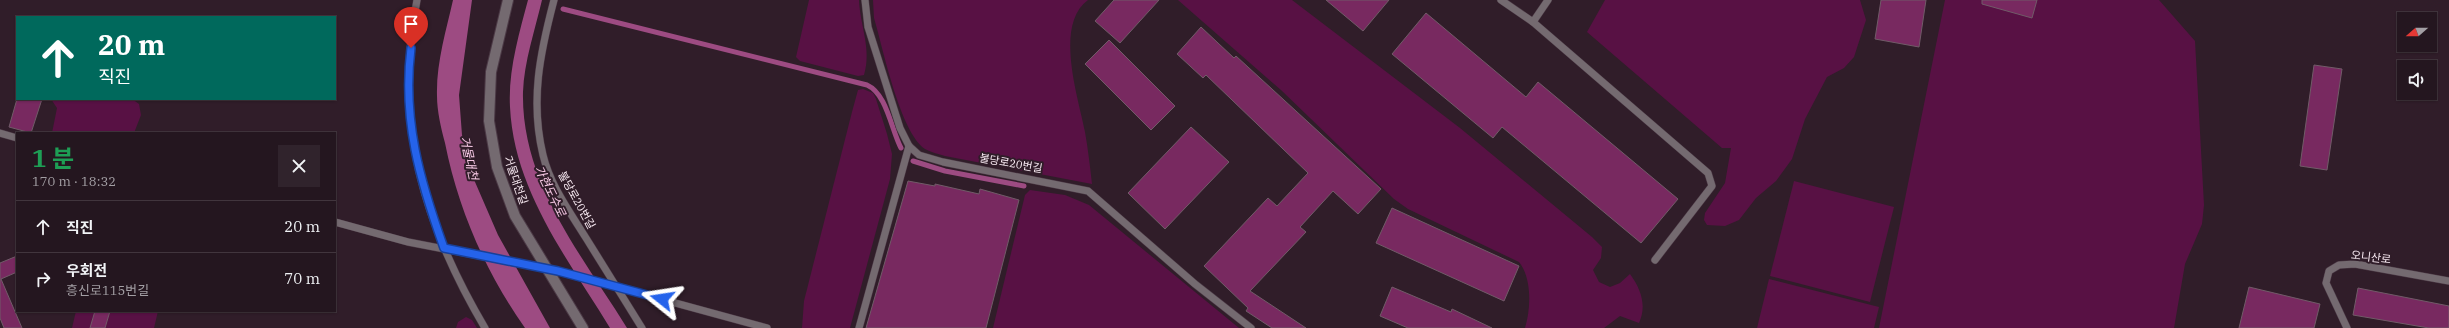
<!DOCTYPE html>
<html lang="ko">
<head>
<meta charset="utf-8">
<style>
  :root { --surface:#24161f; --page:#30232c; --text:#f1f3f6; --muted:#a39fa4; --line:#41353d }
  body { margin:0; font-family:"IBM Plex Serif","Noto Sans KR",serif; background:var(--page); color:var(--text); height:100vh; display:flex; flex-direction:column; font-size:15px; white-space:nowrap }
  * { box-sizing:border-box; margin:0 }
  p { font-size:13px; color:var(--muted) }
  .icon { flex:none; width:22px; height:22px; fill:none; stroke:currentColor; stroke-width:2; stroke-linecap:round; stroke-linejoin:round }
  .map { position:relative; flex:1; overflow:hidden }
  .details { position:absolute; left:16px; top:132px; width:320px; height:180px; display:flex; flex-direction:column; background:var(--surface); border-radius:0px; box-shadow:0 1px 3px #0004,0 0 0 1px var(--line) }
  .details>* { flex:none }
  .guide { position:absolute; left:16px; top:16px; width:320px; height:84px; border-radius:0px; box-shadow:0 1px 3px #0004,0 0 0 1px var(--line); background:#00695c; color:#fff; overflow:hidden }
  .needle { width:26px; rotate:250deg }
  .controls { position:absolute; left:2397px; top:12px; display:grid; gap:8px }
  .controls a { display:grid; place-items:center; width:40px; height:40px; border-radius:0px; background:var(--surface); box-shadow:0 1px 3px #0004,0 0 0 1px var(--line); font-size:20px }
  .pin { position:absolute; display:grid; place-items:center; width:34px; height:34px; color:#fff; margin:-41px -17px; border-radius:50% 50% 50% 0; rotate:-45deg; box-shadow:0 0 4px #0007 }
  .pin .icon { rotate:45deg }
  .me { position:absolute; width:44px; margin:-22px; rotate:285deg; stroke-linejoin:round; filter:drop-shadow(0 0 3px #0008) }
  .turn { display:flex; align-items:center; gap:14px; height:84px; padding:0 16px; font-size:18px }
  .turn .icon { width:52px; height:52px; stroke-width:2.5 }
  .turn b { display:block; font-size:28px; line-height:34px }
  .round { display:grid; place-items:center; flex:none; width:42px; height:42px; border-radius:0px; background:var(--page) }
  .headline { display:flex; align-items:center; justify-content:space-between; height:68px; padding:0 16px }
  h1 { font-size:24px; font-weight:700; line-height:30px; color:#1e9e55 }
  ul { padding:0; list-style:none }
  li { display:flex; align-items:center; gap:12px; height:52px; padding:0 16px; border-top:1px solid var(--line) }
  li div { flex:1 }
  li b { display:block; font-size:15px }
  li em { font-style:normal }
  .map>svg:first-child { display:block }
  .green { fill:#581144 }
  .water { fill:#9d4b82 }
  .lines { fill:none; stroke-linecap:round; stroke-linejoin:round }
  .stream { stroke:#9d4b82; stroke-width:5 }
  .building { fill:#782960; stroke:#715b68 }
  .service-casing { stroke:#4c3a46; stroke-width:8 }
  .minor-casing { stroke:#4c3a46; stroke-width:12 }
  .service { stroke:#746a70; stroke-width:7 }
  .minor { stroke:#746a70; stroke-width:10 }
  .route-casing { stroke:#184099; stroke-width:10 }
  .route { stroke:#2563eb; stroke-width:7 }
  .labels { text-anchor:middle; stroke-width:4; stroke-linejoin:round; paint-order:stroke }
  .street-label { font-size:11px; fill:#fbedf5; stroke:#301d29 }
  .water-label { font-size:12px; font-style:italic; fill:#f6c8e4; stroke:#301d29 }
</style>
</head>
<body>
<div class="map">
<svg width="2449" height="328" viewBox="0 0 2449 328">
  <rect width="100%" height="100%" fill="#301d29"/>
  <g class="green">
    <path d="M809 0H859C860 26 872 49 864 75L858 76 800 61 796 57Z"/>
    <path d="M873 0H1088C1054 25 1078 96 1085 132 1088 149 1090 166 1092 184L945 156C939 154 930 152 925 149 900 132 883 48 874 18Z"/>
    <path d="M1178 0H1292L1460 128 1592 237 1602 247 1601 258 1593 270 1599 282 1610 287 1620 283 1630 274C1641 289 1647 306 1639 323L1620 316 1604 328H1525C1531 309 1532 278 1519 262L1408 209 1394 199 1281 90Z"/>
    <polygon points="1605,0 1860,0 1866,20 1854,57 1844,68 1827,77 1805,119 1792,159 1776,181 1756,198 1739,220 1725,226 1707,225 1704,220 1705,213 1725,183 1731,148 1722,148 1587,32"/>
    <polygon points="1945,0 2159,0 2195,41 2204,205 2202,224 2185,264 2174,328 1879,328"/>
    <polygon points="863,89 873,93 876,99 887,134 892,154 890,179 850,328 802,328 804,301 852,112 858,90"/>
    <polygon points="51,99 132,99 139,104 141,115 134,133 52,133 57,108"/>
    <polygon points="1794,181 1894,207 1870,302 1770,276"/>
    <polygon points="1030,190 1065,195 1089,205 1239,328 993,328 1025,195"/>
    <polygon points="1769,279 1879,307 1874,328 1757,328"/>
    <polygon points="76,311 158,311 154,328 72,328"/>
    <polygon points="466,317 472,320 477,328 456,328 458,322"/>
  </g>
  <g class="water">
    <path d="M453 0H472L459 95 462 135 472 175 498 235 550 328H525C486 273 458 209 445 143 441 128 437 111 437 96 436 64 446 31 453 0Z"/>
    <path d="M528 0H542C535 30 524 62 523 92 521 183 582 255 627 328H610C568 259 514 191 510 107 508 71 519 34 528 0Z"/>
  </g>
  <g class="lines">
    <g class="stream">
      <path d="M563 9 867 85C887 94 891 129 901 148"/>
      <polyline points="913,161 945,171 1024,186"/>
    </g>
  </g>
  <g class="building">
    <polygon points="1114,0 1159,0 1120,43 1095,21"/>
    <polygon points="1326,0 1389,0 1363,31"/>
    <polygon points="1881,0 1926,0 1919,47 1875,39"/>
    <polygon points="1982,0 2037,0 2032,18 1982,4"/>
    <polygon points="1426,13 1526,97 1538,82 1678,199 1641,243 1502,127 1493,138 1392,54"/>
    <polygon points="1201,27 1234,58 1236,56 1381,189 1358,214 1333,191 1300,227 1306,232 1250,291 1306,328 1272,328 1246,311 1248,308 1204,266 1268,198 1277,206 1308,173 1206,75 1203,78 1177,54"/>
    <polygon points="1109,40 1175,106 1151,130 1085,64"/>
    <polygon points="2314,65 2342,69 2327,170 2300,166"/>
    <polygon points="17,99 42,99 31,133 9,127"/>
    <polygon points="1191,127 1229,162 1165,229 1128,193"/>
    <polygon points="908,181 935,186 935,184 979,194 980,189 1019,200 986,328 866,328"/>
    <polygon points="1392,208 1519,266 1504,301 1376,243"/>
    <polygon points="17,256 17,272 1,279 22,328 4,328 0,318 0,263"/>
    <polygon points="1392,287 1451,312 1452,309 1492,328 1408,328 1380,316"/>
    <polygon points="2249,287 2320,304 2314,328 2239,328"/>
    <polygon points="2358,288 2449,306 2449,328 2429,328 2353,315"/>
    <polygon points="95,311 110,311 105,328 90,328"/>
  </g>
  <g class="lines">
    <g class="service-casing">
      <g id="service">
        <path d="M417 0C393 122 423 223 485 328"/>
        <path d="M554 0C540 53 530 101 543 155 550 185 570 212 586 238 605 268 623 298 642 328"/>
        <polyline points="865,0 868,27 900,128 909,146 919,155 943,162 1088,191 1195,284 1251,328"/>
        <polyline points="1501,0 1533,22 1708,173 1712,186 1655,260"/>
        <polyline points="1533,22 1548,0"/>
        <polyline points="0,133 17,138"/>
        <polyline points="335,222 408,242 558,271 767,328"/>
        <polyline points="859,328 909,146"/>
        <polyline points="2347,328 2326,283 2329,271 2339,265 2355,264 2449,281"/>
      </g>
    </g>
    <g class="minor-casing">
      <polyline id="minor" points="508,0 491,72 489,121 497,167 515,216 583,328"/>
    </g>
    <use href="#service" class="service"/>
    <use href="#minor" class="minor"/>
  </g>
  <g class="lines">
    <g class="route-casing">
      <path id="route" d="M411 48C402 120 420 181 444 248L558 271 662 299"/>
    </g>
    <use href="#route" class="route"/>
  </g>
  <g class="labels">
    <g class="street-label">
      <text transform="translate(1011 163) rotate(10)" y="4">불당로20번길</text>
      <text transform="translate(516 180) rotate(71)" y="4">거물대천길</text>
      <text transform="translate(577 200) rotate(61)" y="4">불당로20번길</text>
      <text transform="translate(2371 257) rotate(7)" y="4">오니산로</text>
    </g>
    <g class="water-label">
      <text transform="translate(469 158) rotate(78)" y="4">거물대천</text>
      <text transform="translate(550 191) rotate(64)" y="4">가현도수로</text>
    </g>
  </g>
</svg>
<div class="controls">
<a><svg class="needle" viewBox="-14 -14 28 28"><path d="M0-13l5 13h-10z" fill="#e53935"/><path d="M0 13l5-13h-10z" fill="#a39fa4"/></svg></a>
<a><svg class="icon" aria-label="sound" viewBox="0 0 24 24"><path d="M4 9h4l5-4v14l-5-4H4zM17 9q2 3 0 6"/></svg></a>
</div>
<div class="pin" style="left:411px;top:48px;background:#d93025"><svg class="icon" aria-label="arrive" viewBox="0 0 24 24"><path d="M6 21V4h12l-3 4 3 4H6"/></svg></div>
<svg class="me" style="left:662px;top:299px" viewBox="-20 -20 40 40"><path d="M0-17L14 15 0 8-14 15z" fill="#2563eb" stroke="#fff" stroke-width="4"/></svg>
<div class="guide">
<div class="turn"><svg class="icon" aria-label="ahead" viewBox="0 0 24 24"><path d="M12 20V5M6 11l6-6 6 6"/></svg><div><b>20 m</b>직진</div></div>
</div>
<section class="details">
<div class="headline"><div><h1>1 분</h1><p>170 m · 18:32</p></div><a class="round"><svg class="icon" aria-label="close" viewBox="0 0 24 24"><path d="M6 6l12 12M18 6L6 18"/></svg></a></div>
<ul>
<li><svg class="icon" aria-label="ahead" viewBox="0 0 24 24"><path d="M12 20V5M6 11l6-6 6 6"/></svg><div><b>직진</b></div><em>20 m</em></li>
<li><svg class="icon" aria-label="right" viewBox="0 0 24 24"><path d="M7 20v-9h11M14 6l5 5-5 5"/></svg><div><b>우회전</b><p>흥신로115번길</p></div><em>70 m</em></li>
</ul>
</section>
</div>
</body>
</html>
